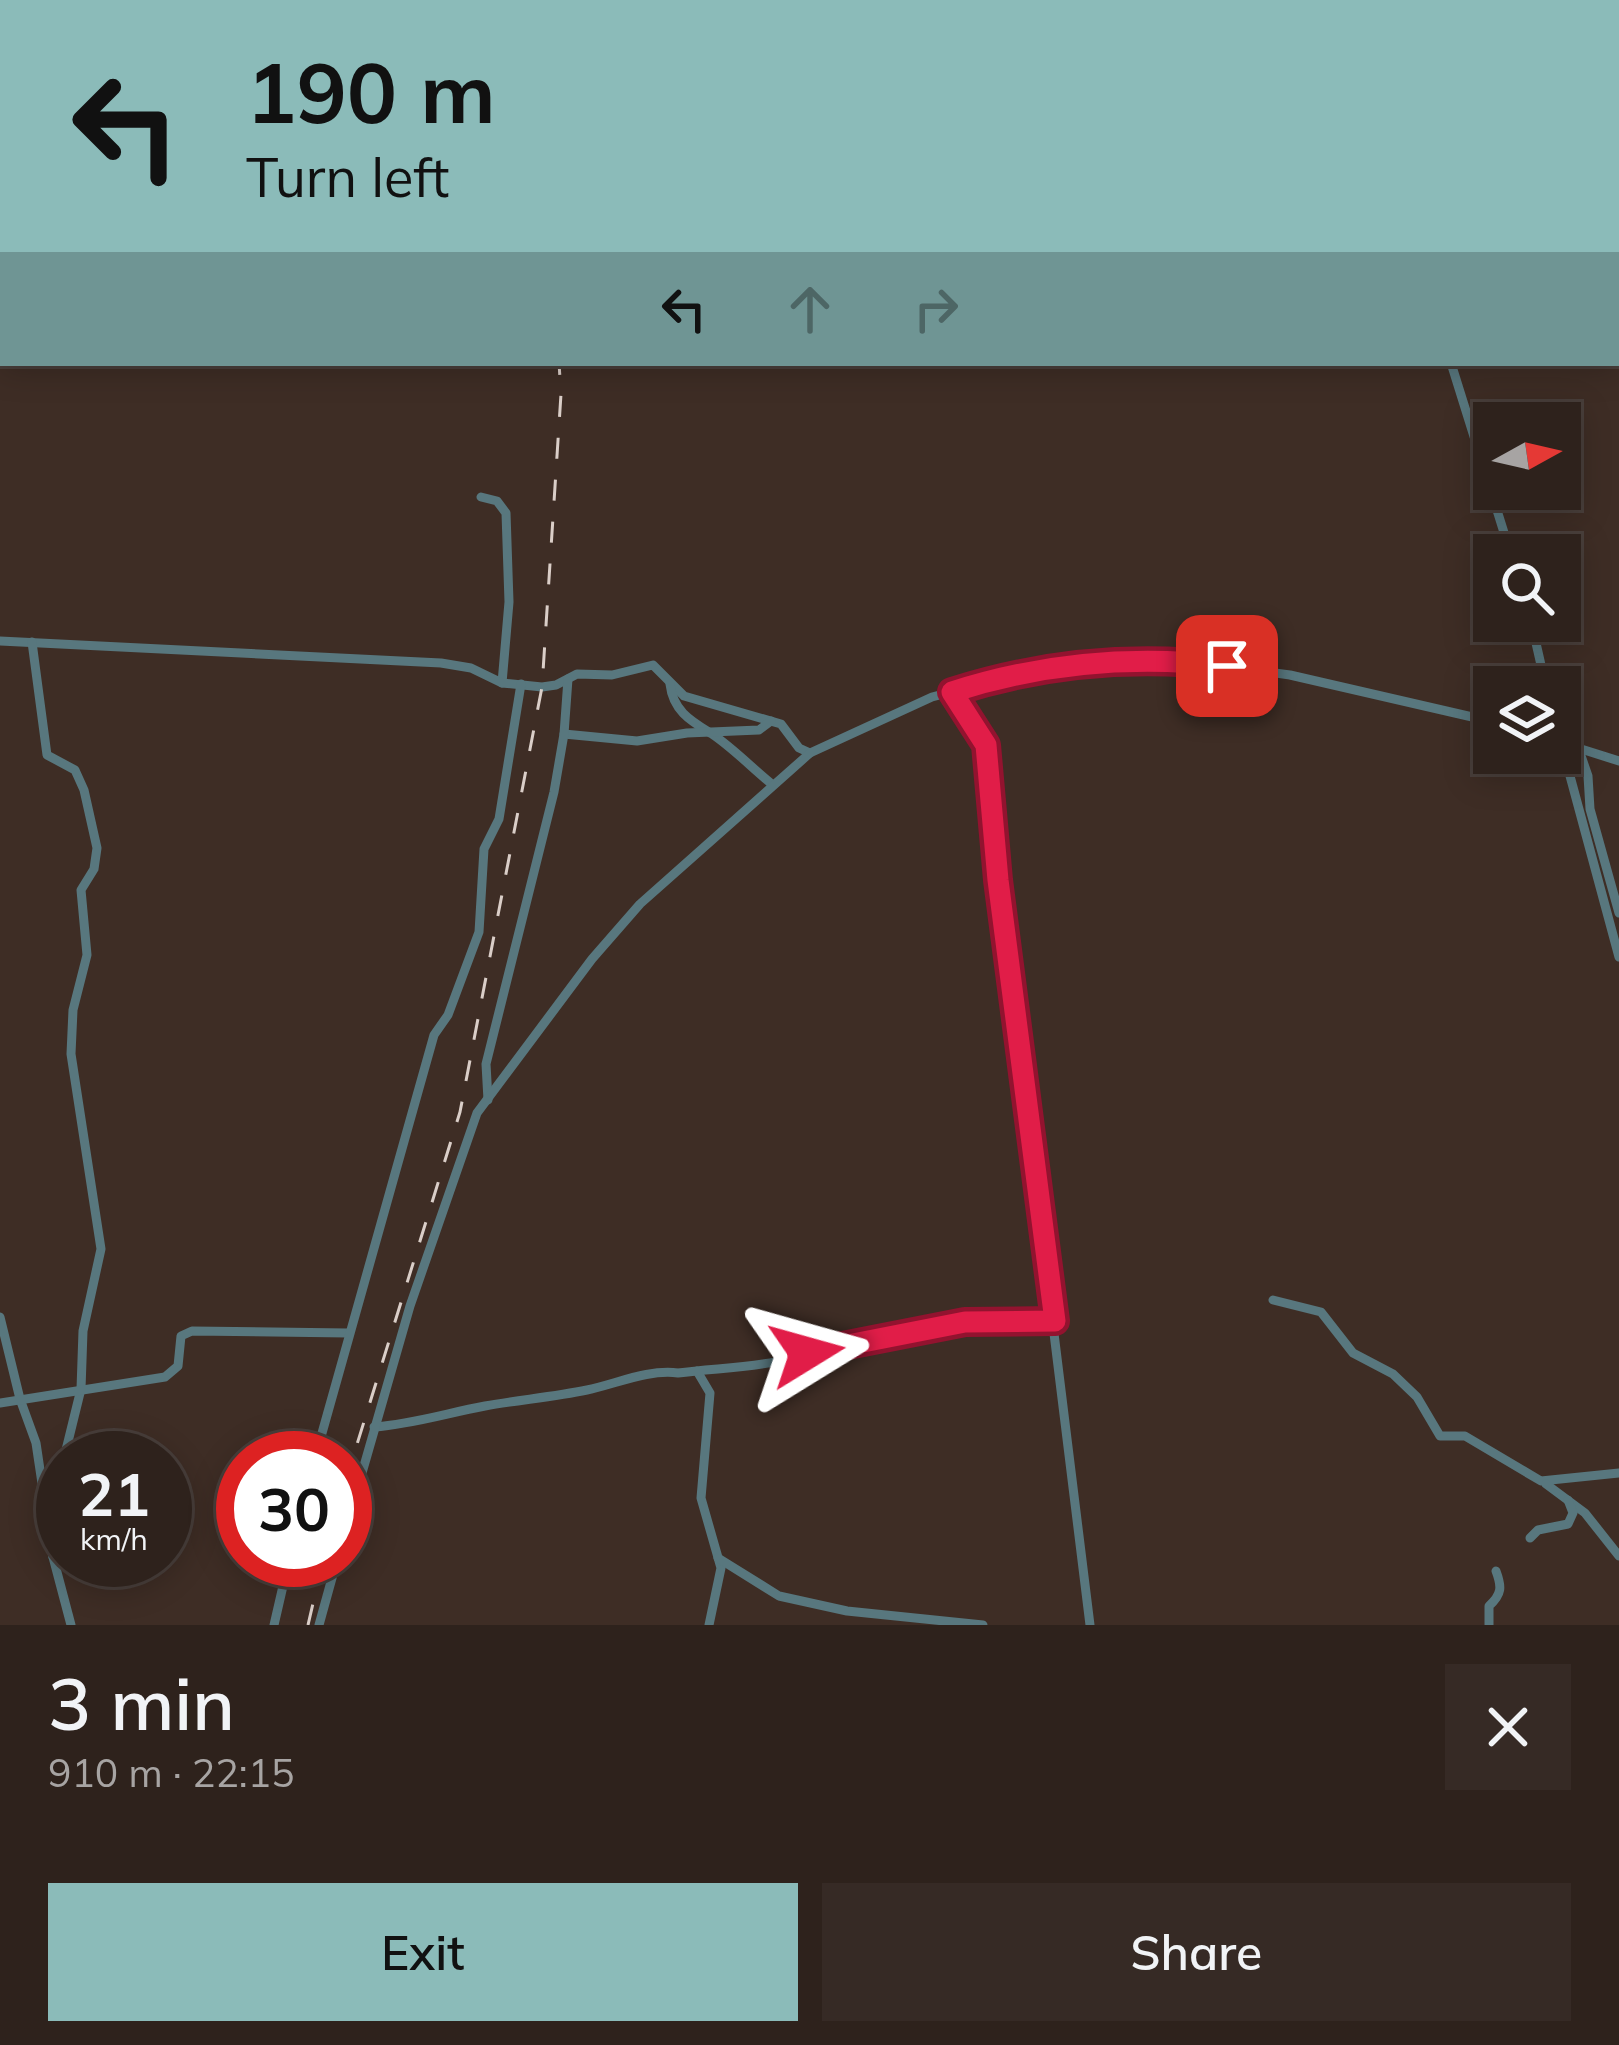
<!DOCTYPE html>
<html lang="en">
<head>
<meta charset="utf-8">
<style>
  :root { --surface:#2e221c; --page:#362a25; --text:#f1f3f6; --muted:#a7a4a3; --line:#493f3b; --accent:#8bbbb9 }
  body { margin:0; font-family:Mulish,sans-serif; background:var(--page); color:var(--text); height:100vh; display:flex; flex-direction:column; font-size:45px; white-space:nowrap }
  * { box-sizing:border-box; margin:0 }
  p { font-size:39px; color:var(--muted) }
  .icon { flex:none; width:66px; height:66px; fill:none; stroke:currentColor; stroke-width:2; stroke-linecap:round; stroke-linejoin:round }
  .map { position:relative; height:1625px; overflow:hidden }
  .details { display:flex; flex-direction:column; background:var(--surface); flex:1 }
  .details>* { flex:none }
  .hud { position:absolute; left:0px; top:0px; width:1620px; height:366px; box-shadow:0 6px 30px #0003,0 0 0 3px var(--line); background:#8bbbb9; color:#111; overflow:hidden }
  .needle { width:78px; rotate:82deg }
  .tools { position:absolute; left:1473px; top:402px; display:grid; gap:24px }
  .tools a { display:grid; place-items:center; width:108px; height:108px; border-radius:0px; background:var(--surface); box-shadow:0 6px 30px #0003,0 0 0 3px var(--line); font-size:60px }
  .speed { position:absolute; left:36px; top:1431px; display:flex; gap:24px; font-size:60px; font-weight:700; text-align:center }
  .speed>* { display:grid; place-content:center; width:156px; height:156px; border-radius:50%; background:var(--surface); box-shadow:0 6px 30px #0003,0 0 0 3px var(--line); line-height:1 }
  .speed small { font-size:30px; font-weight:400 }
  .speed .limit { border:18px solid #d22; background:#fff; color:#111 }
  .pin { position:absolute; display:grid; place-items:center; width:102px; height:102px; color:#fff; margin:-51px; border-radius:24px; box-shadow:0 6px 18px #0006 }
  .me { position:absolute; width:132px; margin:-66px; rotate:82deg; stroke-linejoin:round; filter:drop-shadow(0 0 9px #0008) }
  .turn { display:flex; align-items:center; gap:42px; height:252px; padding:0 48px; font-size:54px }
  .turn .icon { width:156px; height:156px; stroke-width:2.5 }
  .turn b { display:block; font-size:84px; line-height:102px }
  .lanes { display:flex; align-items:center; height:114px; padding:0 48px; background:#0003; justify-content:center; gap:60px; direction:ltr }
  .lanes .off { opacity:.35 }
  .round { display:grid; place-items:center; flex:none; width:126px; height:126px; border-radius:0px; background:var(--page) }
  .headline { display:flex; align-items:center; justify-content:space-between; height:204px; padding:0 48px }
  h1 { font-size:72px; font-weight:600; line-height:90px }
  .action { display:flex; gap:24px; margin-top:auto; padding:24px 48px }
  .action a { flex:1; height:138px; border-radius:0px; background:var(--accent); color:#111; font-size:48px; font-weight:600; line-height:138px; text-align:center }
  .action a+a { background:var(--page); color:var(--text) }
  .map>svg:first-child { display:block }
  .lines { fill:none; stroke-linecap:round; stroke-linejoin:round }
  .minor { stroke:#58777e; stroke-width:9 }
  .rail { stroke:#dacec8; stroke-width:3; stroke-dasharray:21 21; stroke-linecap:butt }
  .route-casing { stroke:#92132f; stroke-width:30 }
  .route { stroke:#e11d48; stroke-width:21 }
</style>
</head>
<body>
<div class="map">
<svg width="1619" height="1625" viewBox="0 0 1619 1625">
  <rect width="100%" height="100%" fill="#3e2d25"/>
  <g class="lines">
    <g class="minor">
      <polyline points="1364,0 1364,3"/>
      <polyline points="177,3 188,0"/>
      <polyline points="0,49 3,48"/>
      <polyline points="1617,121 1619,120"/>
      <polyline points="1451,363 1511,555"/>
      <polyline points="481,497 497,501 506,513 509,602 502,683"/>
      <polyline points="1531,621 1546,687"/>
      <polyline points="0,641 441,663 471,668 502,683 542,687 556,685 577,674 612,675 653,665 684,696 781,724 799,748 810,753"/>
      <polyline points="32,642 47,755 75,770 84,790 97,848 94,869 81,890 87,955 73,1010 71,1054 101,1249 83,1331 81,1389 64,1458"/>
      <path d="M670 684C673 711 691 721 712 734 733 748 753 769 773 785"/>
      <polyline points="952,692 985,745 998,880 1090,1625"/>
      <polyline points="564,734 637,741 687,733 759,730 771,721"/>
      <polyline points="1560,739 1619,957"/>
      <polyline points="1578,747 1588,776 1590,809 1619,913"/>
      <polyline points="1578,748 1619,761"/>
      <polyline points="488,1100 486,1064 554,792 564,734 568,679"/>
      <polyline points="1273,1300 1321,1312 1353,1353 1393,1374 1417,1397 1440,1436 1465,1436 1541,1481 1619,1473"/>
      <polyline points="0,1317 20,1399 36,1443 53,1557"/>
      <polyline points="697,1371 710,1393 701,1498 721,1568 709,1625"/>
      <polyline points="0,1403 165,1377 178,1366 181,1336 192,1331 348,1333"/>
      <path d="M374 1427C413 1424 447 1413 485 1406 518 1400 553 1397 587 1390 616 1384 648 1369 678 1373 715 1368 753 1368 789 1359 877 1337 964 1319 1055 1321"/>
      <polyline points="315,1458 434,1035 448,1015 479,932 484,849 499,819 521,684"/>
      <polyline points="1546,1484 1585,1513 1619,1556"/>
      <polyline points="345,1532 410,1306 477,1113 592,959 640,904 810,753 932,697 1032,671 1115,661 1200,663 1290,675 1494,722"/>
      <polyline points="1530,1538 1538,1530 1568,1524 1573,1513 1568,1500"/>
      <polyline points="56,1540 63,1462"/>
      <polyline points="53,1557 71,1625"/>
      <polyline points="718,1558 779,1596 847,1611 983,1625"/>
      <polyline points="274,1625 289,1560"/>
      <polyline points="319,1625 337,1560"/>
      <path d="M1489 1625V1606C1502 1594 1502 1587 1496 1571"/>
    </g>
    <g class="rail">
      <polyline points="529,0 530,3"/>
      <polyline points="345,1483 460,1112 542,687 561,394 559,363"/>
      <polyline points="308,1625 323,1560"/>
    </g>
  </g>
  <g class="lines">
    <g class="route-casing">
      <path id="route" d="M807 1353 965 1322 1055 1321 998 880 986 745 952 692C1042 663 1133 655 1227 666"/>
    </g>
    <use href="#route" class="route"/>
  </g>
</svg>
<div class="tools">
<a><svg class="needle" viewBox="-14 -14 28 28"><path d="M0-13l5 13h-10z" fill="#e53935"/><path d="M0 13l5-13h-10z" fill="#a7a4a3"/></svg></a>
<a><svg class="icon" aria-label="search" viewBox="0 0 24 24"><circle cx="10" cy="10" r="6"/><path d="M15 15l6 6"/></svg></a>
<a><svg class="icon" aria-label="layers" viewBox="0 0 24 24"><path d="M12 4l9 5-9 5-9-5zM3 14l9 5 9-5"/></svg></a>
</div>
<div class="speed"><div>21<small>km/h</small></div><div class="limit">30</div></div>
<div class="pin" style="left:1227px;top:666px;background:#d93025"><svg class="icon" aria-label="arrive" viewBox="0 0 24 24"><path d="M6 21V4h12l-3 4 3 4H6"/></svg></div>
<svg class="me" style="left:807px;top:1353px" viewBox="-20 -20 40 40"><path d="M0-17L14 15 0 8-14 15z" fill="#e11d48" stroke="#fff" stroke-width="4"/></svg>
<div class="hud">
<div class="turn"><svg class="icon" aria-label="left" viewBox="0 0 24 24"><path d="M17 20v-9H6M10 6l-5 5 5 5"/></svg><div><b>190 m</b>Turn left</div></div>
<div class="lanes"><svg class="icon" aria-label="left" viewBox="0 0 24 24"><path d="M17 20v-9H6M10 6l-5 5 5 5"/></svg><svg class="icon off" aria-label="ahead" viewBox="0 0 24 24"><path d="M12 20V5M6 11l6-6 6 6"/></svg><svg class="icon off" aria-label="right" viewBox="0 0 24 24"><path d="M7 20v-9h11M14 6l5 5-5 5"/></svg></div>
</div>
</div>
<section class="details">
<div class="headline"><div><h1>3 min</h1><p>910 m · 22:15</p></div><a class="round"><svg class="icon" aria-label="close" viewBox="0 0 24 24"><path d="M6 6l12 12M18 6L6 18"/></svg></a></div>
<div class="action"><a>Exit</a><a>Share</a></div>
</section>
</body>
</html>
